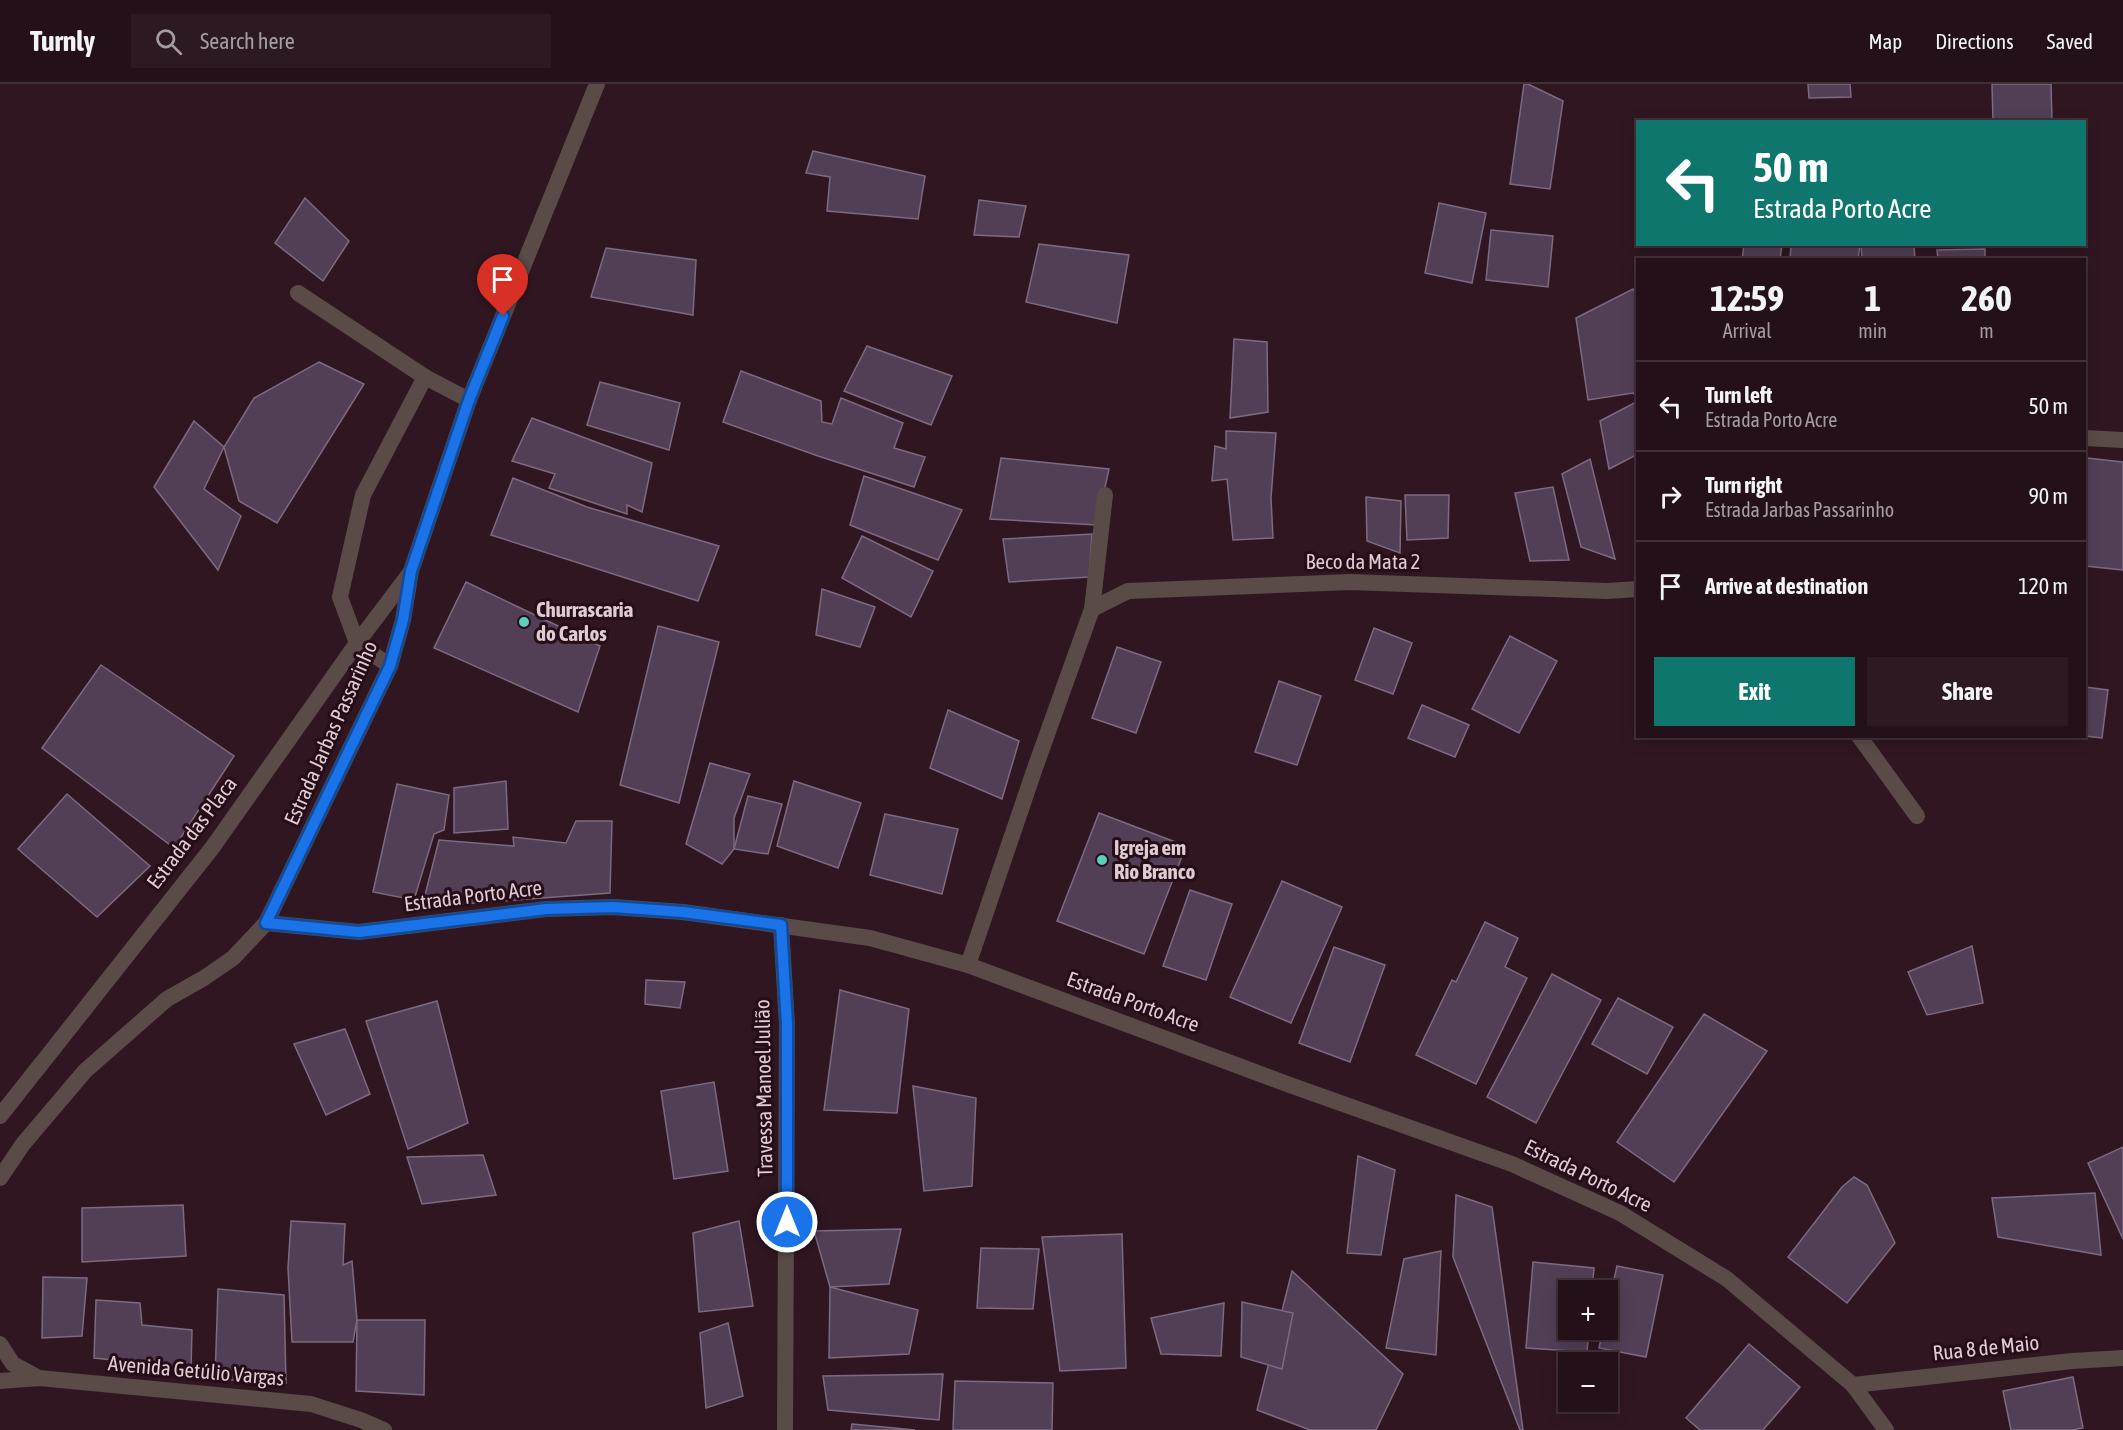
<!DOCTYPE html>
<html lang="en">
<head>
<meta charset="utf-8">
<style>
  :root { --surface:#241019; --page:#2c1922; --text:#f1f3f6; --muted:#a39da2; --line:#413038; --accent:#0f766e }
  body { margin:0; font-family:"Asap Condensed",sans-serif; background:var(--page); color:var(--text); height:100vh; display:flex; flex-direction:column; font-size:22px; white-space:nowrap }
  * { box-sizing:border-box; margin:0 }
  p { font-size:20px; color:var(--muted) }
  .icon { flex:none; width:33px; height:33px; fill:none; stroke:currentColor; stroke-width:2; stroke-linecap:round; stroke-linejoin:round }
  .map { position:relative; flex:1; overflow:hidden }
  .sheet { position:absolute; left:1636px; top:174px; width:450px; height:480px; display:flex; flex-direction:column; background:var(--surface); border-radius:0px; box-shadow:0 3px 15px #0003,0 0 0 2px var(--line) }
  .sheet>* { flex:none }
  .guide { position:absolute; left:1636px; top:36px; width:450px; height:126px; border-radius:0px; box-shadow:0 3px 15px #0003,0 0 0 2px var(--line); background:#0f766e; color:#fff; overflow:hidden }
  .controls { position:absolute; left:1558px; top:1196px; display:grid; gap:12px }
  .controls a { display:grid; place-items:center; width:60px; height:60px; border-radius:0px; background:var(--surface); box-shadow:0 3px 15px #0003,0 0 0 2px var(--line); font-size:30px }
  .pin { position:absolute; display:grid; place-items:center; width:51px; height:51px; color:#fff; margin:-62px -26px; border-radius:50% 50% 50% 0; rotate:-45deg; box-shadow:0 0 6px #0007 }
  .pin .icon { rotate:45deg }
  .me { position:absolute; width:66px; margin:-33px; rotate:0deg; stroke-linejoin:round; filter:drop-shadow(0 0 4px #0008) }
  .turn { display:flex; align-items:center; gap:21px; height:126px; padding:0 18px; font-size:27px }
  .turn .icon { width:78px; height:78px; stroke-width:2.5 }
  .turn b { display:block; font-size:42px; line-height:51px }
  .eta { display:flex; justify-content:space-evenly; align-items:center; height:102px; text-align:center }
  .eta b { font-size:36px; font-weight:700; line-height:42px }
  .action { display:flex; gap:12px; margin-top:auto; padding:12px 18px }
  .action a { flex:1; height:69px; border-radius:0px; background:var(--accent); color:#fff; font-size:24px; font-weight:700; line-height:69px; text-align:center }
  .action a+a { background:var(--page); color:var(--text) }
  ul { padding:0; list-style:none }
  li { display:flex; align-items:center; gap:18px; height:90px; padding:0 18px; border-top:2px solid var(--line) }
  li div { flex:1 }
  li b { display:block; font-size:22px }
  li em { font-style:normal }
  header { display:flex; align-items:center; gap:36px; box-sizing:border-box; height:84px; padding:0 30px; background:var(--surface); border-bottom:2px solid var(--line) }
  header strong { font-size:28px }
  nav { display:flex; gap:33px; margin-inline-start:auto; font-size:21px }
  .search { width:420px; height:54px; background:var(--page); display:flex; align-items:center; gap:15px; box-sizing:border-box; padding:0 21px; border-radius:0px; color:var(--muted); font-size:22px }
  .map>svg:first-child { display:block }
  .building { fill:#523f56; stroke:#7d6981; stroke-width:1.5 }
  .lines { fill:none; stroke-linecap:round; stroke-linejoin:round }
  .service { stroke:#5a4b49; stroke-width:16 }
  .minor { stroke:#5a4b49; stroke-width:16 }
  .tertiary { stroke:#5a4b49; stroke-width:16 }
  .route-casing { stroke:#114b97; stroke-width:15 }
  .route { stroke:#1a73e8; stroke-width:10 }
  .poi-dot { fill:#5bcebc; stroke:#260d18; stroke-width:2 }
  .labels { text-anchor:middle; stroke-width:6; stroke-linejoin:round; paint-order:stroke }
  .street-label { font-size:21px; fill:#dfccd3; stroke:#260d18 }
  .poi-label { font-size:21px; font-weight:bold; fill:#dfccd3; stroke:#260d18; text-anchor:start }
</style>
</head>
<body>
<header>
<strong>Turnly</strong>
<div class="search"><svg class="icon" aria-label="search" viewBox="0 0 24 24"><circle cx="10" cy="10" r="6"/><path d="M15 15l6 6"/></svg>Search here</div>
<nav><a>Map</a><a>Directions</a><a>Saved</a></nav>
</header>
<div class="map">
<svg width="2123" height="1346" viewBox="0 0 2123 1346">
  <rect width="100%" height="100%" fill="#301621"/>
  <g class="building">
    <polygon points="1524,0 1528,0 1563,17 1550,105 1510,100"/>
    <polygon points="1808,0 1850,0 1851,13 1809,14"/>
    <polygon points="1992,0 2051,0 2052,38 1993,38"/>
    <polygon points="813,67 925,92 918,135 827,127 830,93 806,89"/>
    <polygon points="305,114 349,157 323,197 275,159"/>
    <polygon points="979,116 1026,122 1019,153 974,151"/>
    <polygon points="1439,119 1486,129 1472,199 1425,189"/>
    <polygon points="1491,146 1553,152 1548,203 1486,196"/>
    <polygon points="1039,160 1129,171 1117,239 1026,218"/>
    <polygon points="1744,160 1782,160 1780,176 1742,176"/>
    <polygon points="1791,160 1860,160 1858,176 1790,176"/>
    <polygon points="1861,160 1914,160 1915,176 1862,176"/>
    <polygon points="606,164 696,176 693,231 591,213"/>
    <polygon points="1985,165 1985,176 1938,176 1937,166"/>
    <polygon points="1633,205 1638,214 1638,314 1633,309 1588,316 1576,234"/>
    <polygon points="1234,255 1267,258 1268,328 1230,334"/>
    <polygon points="867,262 952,292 931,341 844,307"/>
    <polygon points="319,278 364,300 277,439 239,417 224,363 254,314"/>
    <polygon points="741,287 821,317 822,338 832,340 841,314 903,339 894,364 925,373 914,403 818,372 723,338"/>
    <polygon points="600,298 680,319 669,366 587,341"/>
    <polygon points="1638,317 1638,370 1609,385 1600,337"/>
    <polygon points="532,334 652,379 642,428 627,421 627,430 549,404 555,390 512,377"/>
    <polygon points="194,337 224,363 204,405 241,432 218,486 154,403"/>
    <polygon points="1226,347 1276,349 1271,414 1273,454 1233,456 1227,395 1212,397 1215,362 1226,365"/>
    <polygon points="1001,374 1109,385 1097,441 990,435"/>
    <polygon points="2087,374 2123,378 2123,486 2085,482 2085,394"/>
    <polygon points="1590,375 1615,475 1581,463 1562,390"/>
    <polygon points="864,392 962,426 938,476 850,441"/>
    <polygon points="513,394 587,423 719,462 698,517 491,451"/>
    <polygon points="1553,403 1569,476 1530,477 1515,409"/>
    <polygon points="1405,411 1449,411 1448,454 1407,456"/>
    <polygon points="1366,413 1401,417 1400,469 1367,457"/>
    <polygon points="1092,450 1089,493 1009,498 1003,455"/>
    <polygon points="862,452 933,487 911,533 842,494"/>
    <polygon points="466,498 600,562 578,628 434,564"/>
    <polygon points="822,505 875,523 860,563 816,551"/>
    <polygon points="658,542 719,558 679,719 620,701"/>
    <polygon points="1374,544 1412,559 1393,610 1355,596"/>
    <polygon points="1510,552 1557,577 1519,649 1472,625"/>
    <polygon points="1117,563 1161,578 1136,649 1092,634"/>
    <polygon points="101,581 234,672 174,764 42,664"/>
    <polygon points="1279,597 1321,612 1297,681 1255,668"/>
    <polygon points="2085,603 2108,606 2102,654 2085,652"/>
    <polygon points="1422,621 1469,641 1455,673 1408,654"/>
    <polygon points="948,626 1019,657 1002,715 930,684"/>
    <polygon points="710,679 750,690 734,734 734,765 722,780 686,760"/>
    <polygon points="506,697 508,745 454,749 454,704"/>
    <polygon points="794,697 861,719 838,784 777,762"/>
    <polygon points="397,700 449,711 444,746 434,750 414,816 373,808"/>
    <polygon points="67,710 150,782 97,833 18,765"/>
    <polygon points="748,712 782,720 768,770 734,765"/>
    <polygon points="1099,729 1186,762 1144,870 1057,837"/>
    <polygon points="885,730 958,745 942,810 870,791"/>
    <polygon points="576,737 612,737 610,809 422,823 439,756 514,762 513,753 566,759"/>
    <polygon points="1282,797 1342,823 1291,939 1230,913"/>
    <polygon points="1190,806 1232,820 1206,896 1163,882"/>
    <polygon points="1485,838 1518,854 1505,883 1527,894 1476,1000 1416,971 1452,896 1456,898"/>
    <polygon points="1972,862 1983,919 1927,931 1908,888"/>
    <polygon points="1334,863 1385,881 1350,978 1299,959"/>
    <polygon points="1552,890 1601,916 1536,1039 1487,1013"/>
    <polygon points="646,896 685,898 680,924 645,920"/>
    <polygon points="840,906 909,925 897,1029 824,1026"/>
    <polygon points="1618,914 1673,943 1647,990 1592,960"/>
    <polygon points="437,917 468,1039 408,1065 366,937"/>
    <polygon points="1704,930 1767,967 1674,1098 1617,1058"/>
    <polygon points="345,945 370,1010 326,1031 294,960"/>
    <polygon points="714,998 728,1087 674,1095 661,1007"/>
    <polygon points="913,1002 976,1014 972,1102 924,1107"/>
    <polygon points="2123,1063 2123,1155 2088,1079"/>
    <polygon points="483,1071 496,1111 422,1120 407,1073"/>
    <polygon points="1358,1072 1395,1086 1381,1171 1347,1169"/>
    <polygon points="1854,1093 1867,1101 1895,1159 1847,1219 1788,1173 1842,1103"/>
    <polygon points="2095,1109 2101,1171 1998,1153 1992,1114"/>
    <polygon points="1456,1111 1492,1123 1523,1346 1520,1346 1453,1173"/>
    <polygon points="183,1121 186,1172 82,1178 82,1124"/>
    <polygon points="291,1137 345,1140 343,1181 352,1177 357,1236 353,1258 292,1258 288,1184"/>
    <polygon points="739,1137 753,1222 699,1228 693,1149"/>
    <polygon points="901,1145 889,1200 830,1203 814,1147"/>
    <polygon points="1122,1150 1126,1284 1060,1287 1042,1153"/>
    <polygon points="981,1164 1039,1165 1033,1225 977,1224"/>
    <polygon points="1441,1167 1436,1271 1386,1264 1404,1175"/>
    <polygon points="1533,1178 1594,1184 1592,1206 1569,1206 1569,1245 1589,1245 1587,1268 1526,1264"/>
    <polygon points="1617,1182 1663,1191 1646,1273 1599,1264 1603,1245 1608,1245 1608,1222"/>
    <polygon points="1292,1187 1403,1290 1376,1346 1310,1346 1257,1326"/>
    <polygon points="43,1193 87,1194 82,1252 42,1254"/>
    <polygon points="830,1203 918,1226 909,1270 829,1274"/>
    <polygon points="218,1205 284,1211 286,1299 215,1295"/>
    <polygon points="96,1216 140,1219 142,1241 192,1246 191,1284 94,1274"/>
    <polygon points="1242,1218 1293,1229 1282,1285 1241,1273"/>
    <polygon points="1224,1219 1221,1272 1161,1270 1151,1234"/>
    <polygon points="357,1236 425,1236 424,1311 356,1307"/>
    <polygon points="728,1239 743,1312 706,1324 700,1249"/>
    <polygon points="1749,1260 1800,1303 1763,1346 1700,1346 1686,1334"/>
    <polygon points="943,1290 939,1336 828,1326 823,1292"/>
    <polygon points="2073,1293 2083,1344 2072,1346 2011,1346 2003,1307"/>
    <polygon points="955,1297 1053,1299 1052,1346 953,1346"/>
    <polygon points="852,1340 915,1346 851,1346"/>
  </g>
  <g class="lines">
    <g class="service">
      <polyline points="298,209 425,293 363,411 340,513 357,559 390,582"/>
      <polyline points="425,293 469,316"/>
    </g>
    <g class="minor">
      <polyline points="2085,354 2123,356"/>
      <polyline points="1092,525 1128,507 1350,498 1607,507 1638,505"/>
      <polyline points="1859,652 1917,732"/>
      <polyline points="781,841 787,941 785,1346"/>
      <polyline points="968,881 1035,684 1092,525 1105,411"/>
      <polyline points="1853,1301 2072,1277 2123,1274"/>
    </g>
    <g class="tertiary">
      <polyline points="266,839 359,848 546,825 613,823 683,828 870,854 968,881 1287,1000 1512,1080 1620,1129 1727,1195 1853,1301 1886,1346"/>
      <polyline points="0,1032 212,764 357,559 410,489"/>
      <polyline points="0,1094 23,1060 85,987 167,915 204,894 233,874 266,839 390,582 403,536 411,487 469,316 597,0"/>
      <polyline points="0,1260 13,1280 39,1294"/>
      <polyline points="0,1297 39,1294 311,1320 361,1336 384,1346"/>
    </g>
  </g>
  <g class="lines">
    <g class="route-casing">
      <polyline id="route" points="503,232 469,316 411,487 403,536 390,582 266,839 359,848 546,825 613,823 683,828 781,841 787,940 787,1138"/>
    </g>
    <use href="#route" class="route"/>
  </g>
  <g class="poi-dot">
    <circle cx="524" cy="538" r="6"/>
    <circle cx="1102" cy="776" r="6"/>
  </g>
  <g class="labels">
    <g class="street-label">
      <text x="1363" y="485">Beco da Mata 2</text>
      <text transform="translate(331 649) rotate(-66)" y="7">Estrada Jarbas Passarinho</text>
      <text transform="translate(192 749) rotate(-53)" y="7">Estrada das Placa</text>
      <text transform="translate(473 812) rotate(-7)" y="7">Estrada Porto Acre</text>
      <text transform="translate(1133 918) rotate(20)" y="7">Estrada Porto Acre</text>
      <text transform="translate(764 1004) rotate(-91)" y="7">Travessa Manoel Julião</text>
      <text transform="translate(1588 1092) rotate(26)" y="7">Estrada Porto Acre</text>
      <text transform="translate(1986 1264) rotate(-6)" y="7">Rua 8 de Maio</text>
      <text transform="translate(196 1287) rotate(5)" y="7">Avenida Getúlio Vargas</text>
    </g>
    <g class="poi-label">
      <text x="536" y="533">Churrascaria<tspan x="536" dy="24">do Carlos</tspan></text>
      <text x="1114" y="771">Igreja em<tspan x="1114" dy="24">Rio Branco</tspan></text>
    </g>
  </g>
</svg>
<div class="controls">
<a>+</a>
<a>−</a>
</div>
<div class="pin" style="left:503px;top:232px;background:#d93025"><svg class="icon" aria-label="arrive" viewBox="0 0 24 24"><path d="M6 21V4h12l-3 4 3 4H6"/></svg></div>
<svg class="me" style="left:787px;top:1138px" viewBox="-20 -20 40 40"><circle r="17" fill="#1a73e8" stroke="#fff" stroke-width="3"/><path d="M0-11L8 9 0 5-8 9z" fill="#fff"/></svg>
<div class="guide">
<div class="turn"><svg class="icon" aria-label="left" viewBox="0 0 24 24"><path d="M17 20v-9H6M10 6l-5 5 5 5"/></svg><div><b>50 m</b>Estrada Porto Acre</div></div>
</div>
<section class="sheet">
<div class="eta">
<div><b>12:59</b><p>Arrival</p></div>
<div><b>1</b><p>min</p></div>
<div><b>260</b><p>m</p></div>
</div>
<ul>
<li><svg class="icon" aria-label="left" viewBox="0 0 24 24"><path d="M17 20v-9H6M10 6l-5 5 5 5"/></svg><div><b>Turn left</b><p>Estrada Porto Acre</p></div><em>50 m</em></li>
<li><svg class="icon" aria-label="right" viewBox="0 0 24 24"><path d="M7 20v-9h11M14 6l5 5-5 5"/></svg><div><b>Turn right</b><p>Estrada Jarbas Passarinho</p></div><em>90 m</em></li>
<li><svg class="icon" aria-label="arrive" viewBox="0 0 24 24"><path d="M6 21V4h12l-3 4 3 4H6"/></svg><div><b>Arrive at destination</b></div><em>120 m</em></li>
</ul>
<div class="action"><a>Exit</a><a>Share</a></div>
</section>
</div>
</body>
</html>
